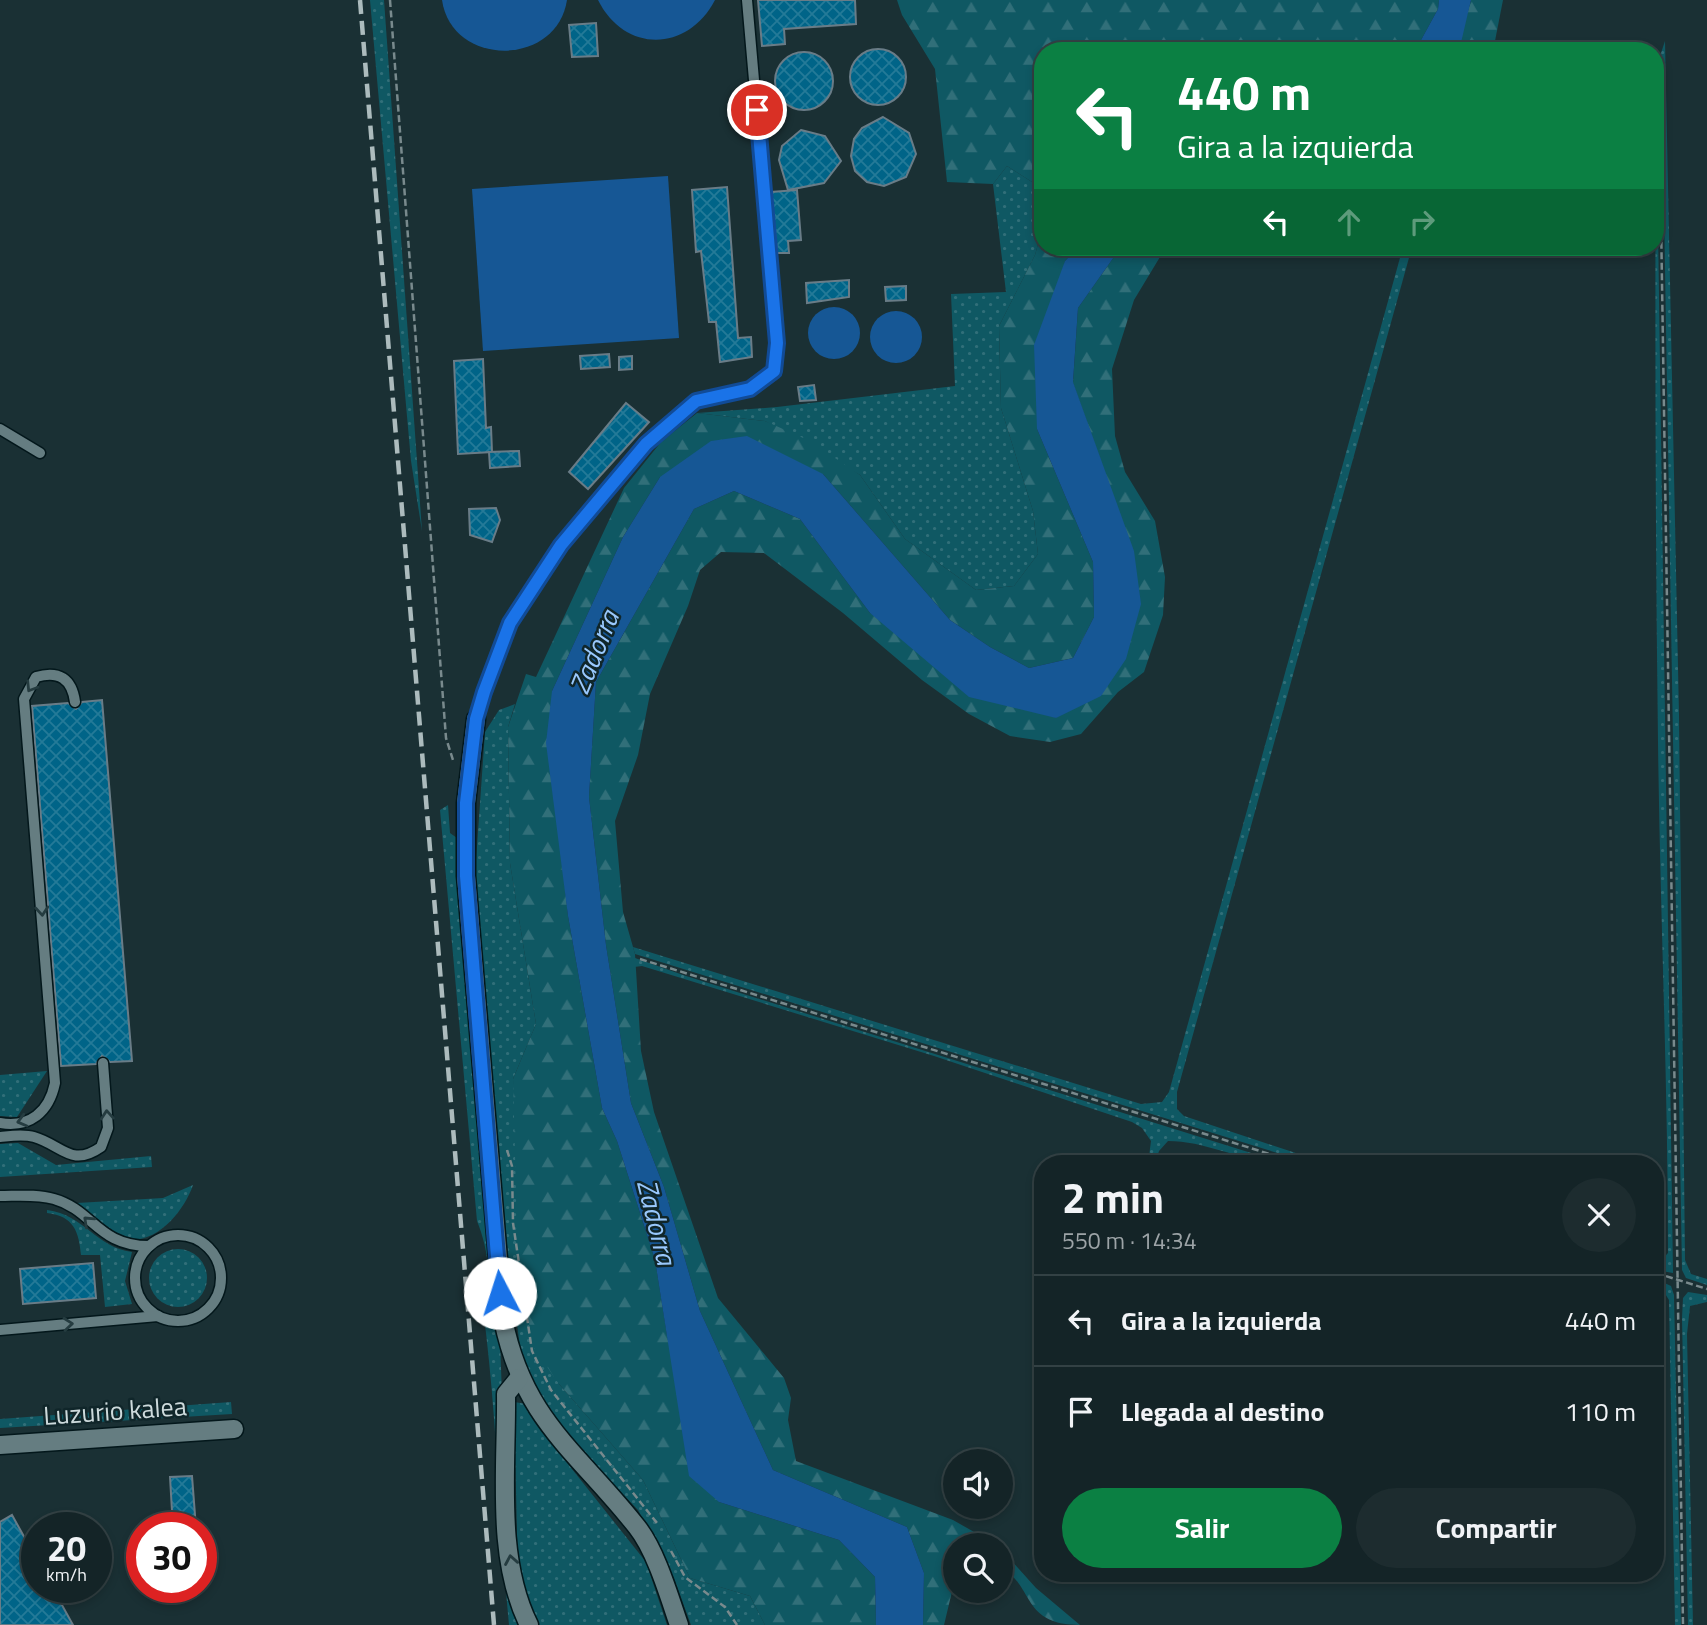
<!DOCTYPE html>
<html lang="es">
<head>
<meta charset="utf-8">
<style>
  :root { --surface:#142427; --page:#1d2c2f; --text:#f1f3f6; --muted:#9da4a7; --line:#334144; --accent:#0b8043 }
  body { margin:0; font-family:"Titillium Web",sans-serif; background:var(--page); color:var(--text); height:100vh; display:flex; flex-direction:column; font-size:26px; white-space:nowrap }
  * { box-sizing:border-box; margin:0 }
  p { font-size:23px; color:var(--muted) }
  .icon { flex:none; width:38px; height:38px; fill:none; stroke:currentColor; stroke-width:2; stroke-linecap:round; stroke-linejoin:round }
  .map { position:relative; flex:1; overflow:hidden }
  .drawer { position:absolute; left:1034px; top:1155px; width:630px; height:427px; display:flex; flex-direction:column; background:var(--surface); border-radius:28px; box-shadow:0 4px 10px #0003,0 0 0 2px var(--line) }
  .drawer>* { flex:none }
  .banner { position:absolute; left:1034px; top:42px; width:630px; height:214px; border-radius:28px; box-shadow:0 4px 10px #0003,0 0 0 2px var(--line); background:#0b8043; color:#fff; overflow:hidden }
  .fabs { position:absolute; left:943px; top:1449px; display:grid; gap:14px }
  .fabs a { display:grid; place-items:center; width:70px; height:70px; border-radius:50%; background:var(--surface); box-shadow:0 4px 10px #0003,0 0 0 2px var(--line); font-size:35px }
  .speed { position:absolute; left:21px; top:1512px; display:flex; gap:14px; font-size:35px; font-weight:700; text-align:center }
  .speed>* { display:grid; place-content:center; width:91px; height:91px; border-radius:50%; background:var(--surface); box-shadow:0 4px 10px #0003,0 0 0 2px var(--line); line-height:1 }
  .speed small { font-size:18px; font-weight:400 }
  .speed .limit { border:10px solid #d22; background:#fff; color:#111 }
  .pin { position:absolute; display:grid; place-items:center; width:60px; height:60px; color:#fff; margin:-30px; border:4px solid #fff; border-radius:50%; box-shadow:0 2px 7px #0007 }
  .me { position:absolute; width:77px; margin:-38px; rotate:355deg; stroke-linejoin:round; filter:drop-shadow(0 0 5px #0008) }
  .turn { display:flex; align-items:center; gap:24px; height:147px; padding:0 28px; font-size:32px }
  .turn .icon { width:91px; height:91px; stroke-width:2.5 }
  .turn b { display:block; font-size:49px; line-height:60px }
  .lanes { display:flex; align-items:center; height:66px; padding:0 28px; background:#0003; justify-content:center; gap:35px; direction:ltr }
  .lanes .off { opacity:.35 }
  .round { display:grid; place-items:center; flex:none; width:74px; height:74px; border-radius:37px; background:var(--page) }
  .overview { display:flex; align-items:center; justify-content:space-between; height:119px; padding:0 28px }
  h1 { font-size:42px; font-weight:700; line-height:52px }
  .button { display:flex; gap:14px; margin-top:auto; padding:14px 28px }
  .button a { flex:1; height:80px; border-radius:42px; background:var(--accent); color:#fff; font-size:28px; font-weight:700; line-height:80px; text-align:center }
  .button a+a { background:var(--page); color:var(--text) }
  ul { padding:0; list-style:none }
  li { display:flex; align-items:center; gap:21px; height:91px; padding:0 28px; border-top:2px solid var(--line) }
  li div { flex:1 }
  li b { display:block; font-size:26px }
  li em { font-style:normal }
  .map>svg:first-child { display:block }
  .grass { fill:url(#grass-dots) }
  .forest { fill:url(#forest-firs) }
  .water { fill:#165795 }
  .building { fill:url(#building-cross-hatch); stroke:#697c87; stroke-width:2 }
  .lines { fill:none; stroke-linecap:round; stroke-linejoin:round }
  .service-casing { stroke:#03171b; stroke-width:13 }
  .minor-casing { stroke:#03171b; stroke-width:21 }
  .path { stroke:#798a8d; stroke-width:2.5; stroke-dasharray:7 3.5; stroke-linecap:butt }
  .service { stroke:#657d81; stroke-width:10 }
  .minor { stroke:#657d81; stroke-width:18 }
  .rail { stroke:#acbbbd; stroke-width:4.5; stroke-dasharray:14 7; stroke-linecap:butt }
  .oneway { stroke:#253c40 }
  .route-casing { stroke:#114b97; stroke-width:18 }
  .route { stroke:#1a73e8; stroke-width:12 }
  .labels { text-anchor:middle; stroke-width:5; stroke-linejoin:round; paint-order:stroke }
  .street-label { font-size:26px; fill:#cddadc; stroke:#10262a }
  .water-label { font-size:28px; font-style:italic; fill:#99c8fd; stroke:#10262a }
</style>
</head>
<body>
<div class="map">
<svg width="1707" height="1625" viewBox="0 0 1707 1625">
  <defs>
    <pattern id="grass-dots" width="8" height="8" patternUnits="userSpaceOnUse" patternTransform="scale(1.75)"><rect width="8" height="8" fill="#0f5863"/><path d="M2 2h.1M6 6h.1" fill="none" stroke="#316f79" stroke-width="1.8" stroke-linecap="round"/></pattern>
    <pattern id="forest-firs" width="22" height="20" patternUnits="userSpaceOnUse" patternTransform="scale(1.75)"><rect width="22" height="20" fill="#0f5863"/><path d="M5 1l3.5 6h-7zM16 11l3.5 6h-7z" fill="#316f79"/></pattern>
    <pattern id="building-cross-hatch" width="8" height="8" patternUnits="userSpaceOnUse" patternTransform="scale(1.75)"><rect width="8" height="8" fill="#006488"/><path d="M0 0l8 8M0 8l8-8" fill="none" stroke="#247a98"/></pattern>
  </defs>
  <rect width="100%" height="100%" fill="#1a3034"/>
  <g class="grass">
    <polygon points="370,0 384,0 422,531 411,461"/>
    <path d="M1665 41 1679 715 1685 1260 1691 1274 1707 1279V1285L1686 1278 1682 1270 1662 90 1660 86 1656 87 1673 1273 1656 1270V1261H1661L1668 1253C1668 1082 1660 912 1658 741 1655 516 1655 292 1656 68Z"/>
    <polygon points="1007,166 1043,189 1043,226 1035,255 999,326 1001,408 1033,511 1038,554 1014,586 976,590 905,539 860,475 765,421 697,413 777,407 955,386 951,294 1006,292 993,184"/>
    <polygon points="1403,247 1412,247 1177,1092 1177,1109 1184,1116 1329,1164 1313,1164 635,954 633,947 1141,1104 1162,1102 1169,1092"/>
    <polygon points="515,704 508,727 510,863 536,1024 513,1079 559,1384 643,1480 690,1578 750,1596 765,1625 691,1625 674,1578 638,1510 574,1443 546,1408 521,1354 509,1265 474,889 485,732 499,710"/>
    <path d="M448 805 450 833 457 838 486 1212 500 1341 505 1475 524 1625H509C499 1519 497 1414 483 1309 494 1284 487 1245 477 1221L440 810Z"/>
    <path d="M635 958 686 976 1286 1164C1246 1164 1209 1141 1168 1141L1159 1151 1155 1164H1148L1151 1141 1142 1128 1132 1122 934 1056 642 966 634 967Z"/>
    <polygon points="47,1071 17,1117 0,1116 0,1075"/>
    <polygon points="18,1143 56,1165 151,1156 152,1167 0,1177 0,1144"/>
    <path d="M193 1185C183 1215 146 1257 111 1232 99 1223 89 1212 77 1203L163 1198Z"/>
    <path d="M47 1210C85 1215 95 1247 132 1252L125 1281 132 1304 105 1307 100 1255H81C79 1232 74 1216 47 1213Z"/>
    <circle cx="178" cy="1278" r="29"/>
    <polygon points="1656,1279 1671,1286 1674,1295 1681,1625 1675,1625 1669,1300"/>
    <polygon points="1688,1292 1707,1295 1707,1302 1690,1306 1687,1334 1693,1625 1688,1625 1682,1318 1683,1298"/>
    <polygon points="231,1402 232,1414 0,1428 0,1419"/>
    <polygon points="514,1402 527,1404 552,1444 646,1562 667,1625 535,1625 518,1578"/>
  </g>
  <g class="forest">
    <polygon points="897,0 1439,0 1438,9 1415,51 1043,51 1043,189 1007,166 993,184 947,182 935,69 902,15"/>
    <polygon points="1471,0 1503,0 1493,51 1457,51"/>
    <polygon points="1043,226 1043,247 1078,247 1065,261 1037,429 1093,562 1094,617 1073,658 1029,668 990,647 950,620 823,474 660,477 623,537 552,691 559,831 568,916 602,1108 617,1141 655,1260 667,1335 719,1502 839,1540 875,1577 876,1625 765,1625 750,1596 690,1578 643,1480 559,1384 532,1345 517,1230 513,1079 536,1024 510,863 508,727 526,674 536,677 624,488 661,442 697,413 765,421 810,441 860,475 905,539 976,590 1014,586 1038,554 1033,511 1001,408 999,326 1035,255"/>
    <polygon points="1121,247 1166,247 1134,300 1112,369 1115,436 1125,472 1155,521 1165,577 1163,615 1144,672 1118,692 1081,734 1050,742 1010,736 969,714 922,680 843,613 764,553 721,552 700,570 688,606 650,694 638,755 615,821 623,912 635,954 641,1051 654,1112 718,1298 784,1378 791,1398 788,1420 796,1461 953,1520 997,1545 956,1545 955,1579 944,1625 923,1625 924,1573 907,1527 773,1470 700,1311 664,1187 631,1103 606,945 589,797 596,682 694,509 734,491 800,519 870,613 1056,718 1133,551 1073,383 1078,308"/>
    <path d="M1001 1549 1036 1588 1080 1625C1021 1625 1035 1586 1001 1568Z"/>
  </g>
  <g class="water">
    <path d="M442 0H567C557 67 452 68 442 0Z"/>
    <path d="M598 0H715C688 52 625 54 598 0Z"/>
    <polygon points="1439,0 1471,0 1460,47 1457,51 1415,51 1438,9"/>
    <polygon points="668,176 679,338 483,351 472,189"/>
    <polygon points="1078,247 1121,247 1078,308 1073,382 1134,551 1141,604 1126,659 1101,696 1056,718 969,697 870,613 800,519 734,491 694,509 596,682 589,797 606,945 631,1103 664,1187 700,1311 773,1470 907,1527 924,1573 923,1625 876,1625 875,1577 839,1540 719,1502 689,1476 655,1260 617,1141 602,1108 568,916 546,743 552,691 623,537 660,477 711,441 747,436 823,474 950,620 990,647 1029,668 1073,658 1094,617 1093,562 1037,429 1034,345 1065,261"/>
    <circle cx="834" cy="333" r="26"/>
    <circle cx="896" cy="337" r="26"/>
  </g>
  <g class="building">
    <polygon points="758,0 855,0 856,24 784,29 785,44 762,46"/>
    <polygon points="596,23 598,56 572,57 569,25"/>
    <circle cx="878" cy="77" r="28"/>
    <circle cx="804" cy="81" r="29"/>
    <polygon points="883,117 909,133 916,154 906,177 884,186 867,182 855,171 851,156 854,139 862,128"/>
    <polygon points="801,130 825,136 841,161 824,183 788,190 779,160 782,146"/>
    <polygon points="727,187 738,338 751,337 752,357 720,362 716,322 709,322 701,251 696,252 692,190"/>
    <polygon points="797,190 801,240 788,241 789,253 777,253 771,192"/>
    <polygon points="849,280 849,297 807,303 806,283"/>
    <polygon points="906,286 906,300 886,301 885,287"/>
    <polygon points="609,354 610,367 581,369 580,356"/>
    <polygon points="632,356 632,369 619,370 619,357"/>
    <polygon points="483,359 486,428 491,427 492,452 458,454 454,361"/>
    <polygon points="814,385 816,400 800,401 798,387"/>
    <polygon points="626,403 649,422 588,489 569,472"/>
    <polygon points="519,451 520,466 490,468 489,452"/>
    <polygon points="496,508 500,520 492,542 470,535 469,509"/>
    <polygon points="102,700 132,1061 110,1062 102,1056 96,1064 61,1066 32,706 68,703 76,709 82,702"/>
    <polygon points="93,1263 96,1298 23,1304 20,1269"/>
    <polygon points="192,1476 196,1528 173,1528 170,1477"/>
    <polygon points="12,1515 37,1560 37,1587 52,1587 73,1625 0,1625 0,1522"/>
  </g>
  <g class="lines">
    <g class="service-casing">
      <g id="service">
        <polyline points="0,429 40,453"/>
        <polyline points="476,719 510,623 561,545 646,444 696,401 750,389 774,371 777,343 747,0"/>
        <path d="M0 1123C30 1128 49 1112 55 1083L24 699 36 677C59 670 72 679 75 702"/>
        <path d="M0 1137C11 1136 23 1134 34 1137 62 1145 71 1168 101 1147L108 1128 103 1063"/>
        <path d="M0 1196C17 1196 37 1194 54 1199 93 1210 98 1246 149 1246"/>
        <circle cx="178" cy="1278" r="43"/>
        <polyline points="0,1330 158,1316"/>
      </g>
    </g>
    <g class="minor-casing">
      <g id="minor">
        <path d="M476 719 466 803V876L503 1319C523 1420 578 1452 637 1527 656 1551 669 1596 679 1625"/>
        <path d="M519 1378 506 1394C507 1468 495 1557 529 1625"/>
        <polyline points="0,1445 234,1429"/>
      </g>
    </g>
    <g class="path">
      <polyline points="390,0 446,738 453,760"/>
      <polyline points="1656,85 1659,91 1683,1625"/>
      <polyline points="640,959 1302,1164"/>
      <polyline points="507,1150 512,1166 513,1223 532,1351 551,1390 657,1523"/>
      <polyline points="1656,1273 1707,1289"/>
      <polyline points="671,1551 685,1577 725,1607 737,1625"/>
    </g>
    <use href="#service" class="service"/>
    <use href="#minor" class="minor"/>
    <polyline class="rail" points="360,0 494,1625"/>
  </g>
  <defs><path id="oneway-chevron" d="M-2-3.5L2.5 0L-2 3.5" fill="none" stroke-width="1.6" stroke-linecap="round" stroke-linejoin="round" transform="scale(1.75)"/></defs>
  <g class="oneway">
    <use href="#oneway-chevron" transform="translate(31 687) rotate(122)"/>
    <use href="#oneway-chevron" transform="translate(42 911) rotate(85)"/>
    <use href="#oneway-chevron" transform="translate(107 1115) rotate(-94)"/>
    <use href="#oneway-chevron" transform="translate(22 1121) rotate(165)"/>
    <use href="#oneway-chevron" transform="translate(88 1221) rotate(-137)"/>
    <use href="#oneway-chevron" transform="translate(68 1324) rotate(-5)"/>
    <use href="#oneway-chevron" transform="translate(511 1560) rotate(-100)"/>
  </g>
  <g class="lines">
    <g class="route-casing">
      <polyline id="route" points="500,1293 466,876 466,803 476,719 484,692 510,623 561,545 646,444 696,401 750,389 774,371 777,343 757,110"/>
    </g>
    <use href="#route" class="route"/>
  </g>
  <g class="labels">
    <g class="street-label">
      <text transform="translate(115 1411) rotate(-4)" y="9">Luzurio kalea</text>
    </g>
    <g class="water-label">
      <text transform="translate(594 652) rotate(-68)" y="10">Zadorra</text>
      <text transform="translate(657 1222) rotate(76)" y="10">Zadorra</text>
    </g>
  </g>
</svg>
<div class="fabs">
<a><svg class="icon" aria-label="sound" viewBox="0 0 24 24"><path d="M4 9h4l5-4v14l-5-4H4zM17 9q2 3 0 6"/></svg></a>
<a><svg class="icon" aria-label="search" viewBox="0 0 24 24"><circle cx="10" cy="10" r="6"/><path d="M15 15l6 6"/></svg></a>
</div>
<div class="speed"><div>20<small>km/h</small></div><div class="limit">30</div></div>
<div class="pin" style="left:757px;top:110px;background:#d93025"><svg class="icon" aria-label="arrive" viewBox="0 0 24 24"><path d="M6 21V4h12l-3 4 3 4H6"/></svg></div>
<svg class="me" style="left:500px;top:1293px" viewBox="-20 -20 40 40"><circle r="19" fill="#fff"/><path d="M0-13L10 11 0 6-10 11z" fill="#1a73e8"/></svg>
<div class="banner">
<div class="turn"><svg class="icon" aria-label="left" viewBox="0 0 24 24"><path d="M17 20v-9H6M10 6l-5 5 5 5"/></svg><div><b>440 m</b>Gira a la izquierda</div></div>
<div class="lanes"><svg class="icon" aria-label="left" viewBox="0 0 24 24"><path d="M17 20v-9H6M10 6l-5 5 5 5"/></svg><svg class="icon off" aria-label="ahead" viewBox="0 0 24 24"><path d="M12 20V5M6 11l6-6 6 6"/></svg><svg class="icon off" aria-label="right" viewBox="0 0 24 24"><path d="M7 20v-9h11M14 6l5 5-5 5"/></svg></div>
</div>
<section class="drawer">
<div class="overview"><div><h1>2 min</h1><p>550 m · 14:34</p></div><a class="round"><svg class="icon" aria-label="close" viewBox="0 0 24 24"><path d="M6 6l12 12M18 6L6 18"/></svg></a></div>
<ul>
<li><svg class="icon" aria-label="left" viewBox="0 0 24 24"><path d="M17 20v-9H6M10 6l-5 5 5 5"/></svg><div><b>Gira a la izquierda</b></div><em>440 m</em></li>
<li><svg class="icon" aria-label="arrive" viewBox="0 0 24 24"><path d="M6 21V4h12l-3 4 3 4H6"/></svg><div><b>Llegada al destino</b></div><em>110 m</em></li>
</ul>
<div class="button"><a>Salir</a><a>Compartir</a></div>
</section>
</div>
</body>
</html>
